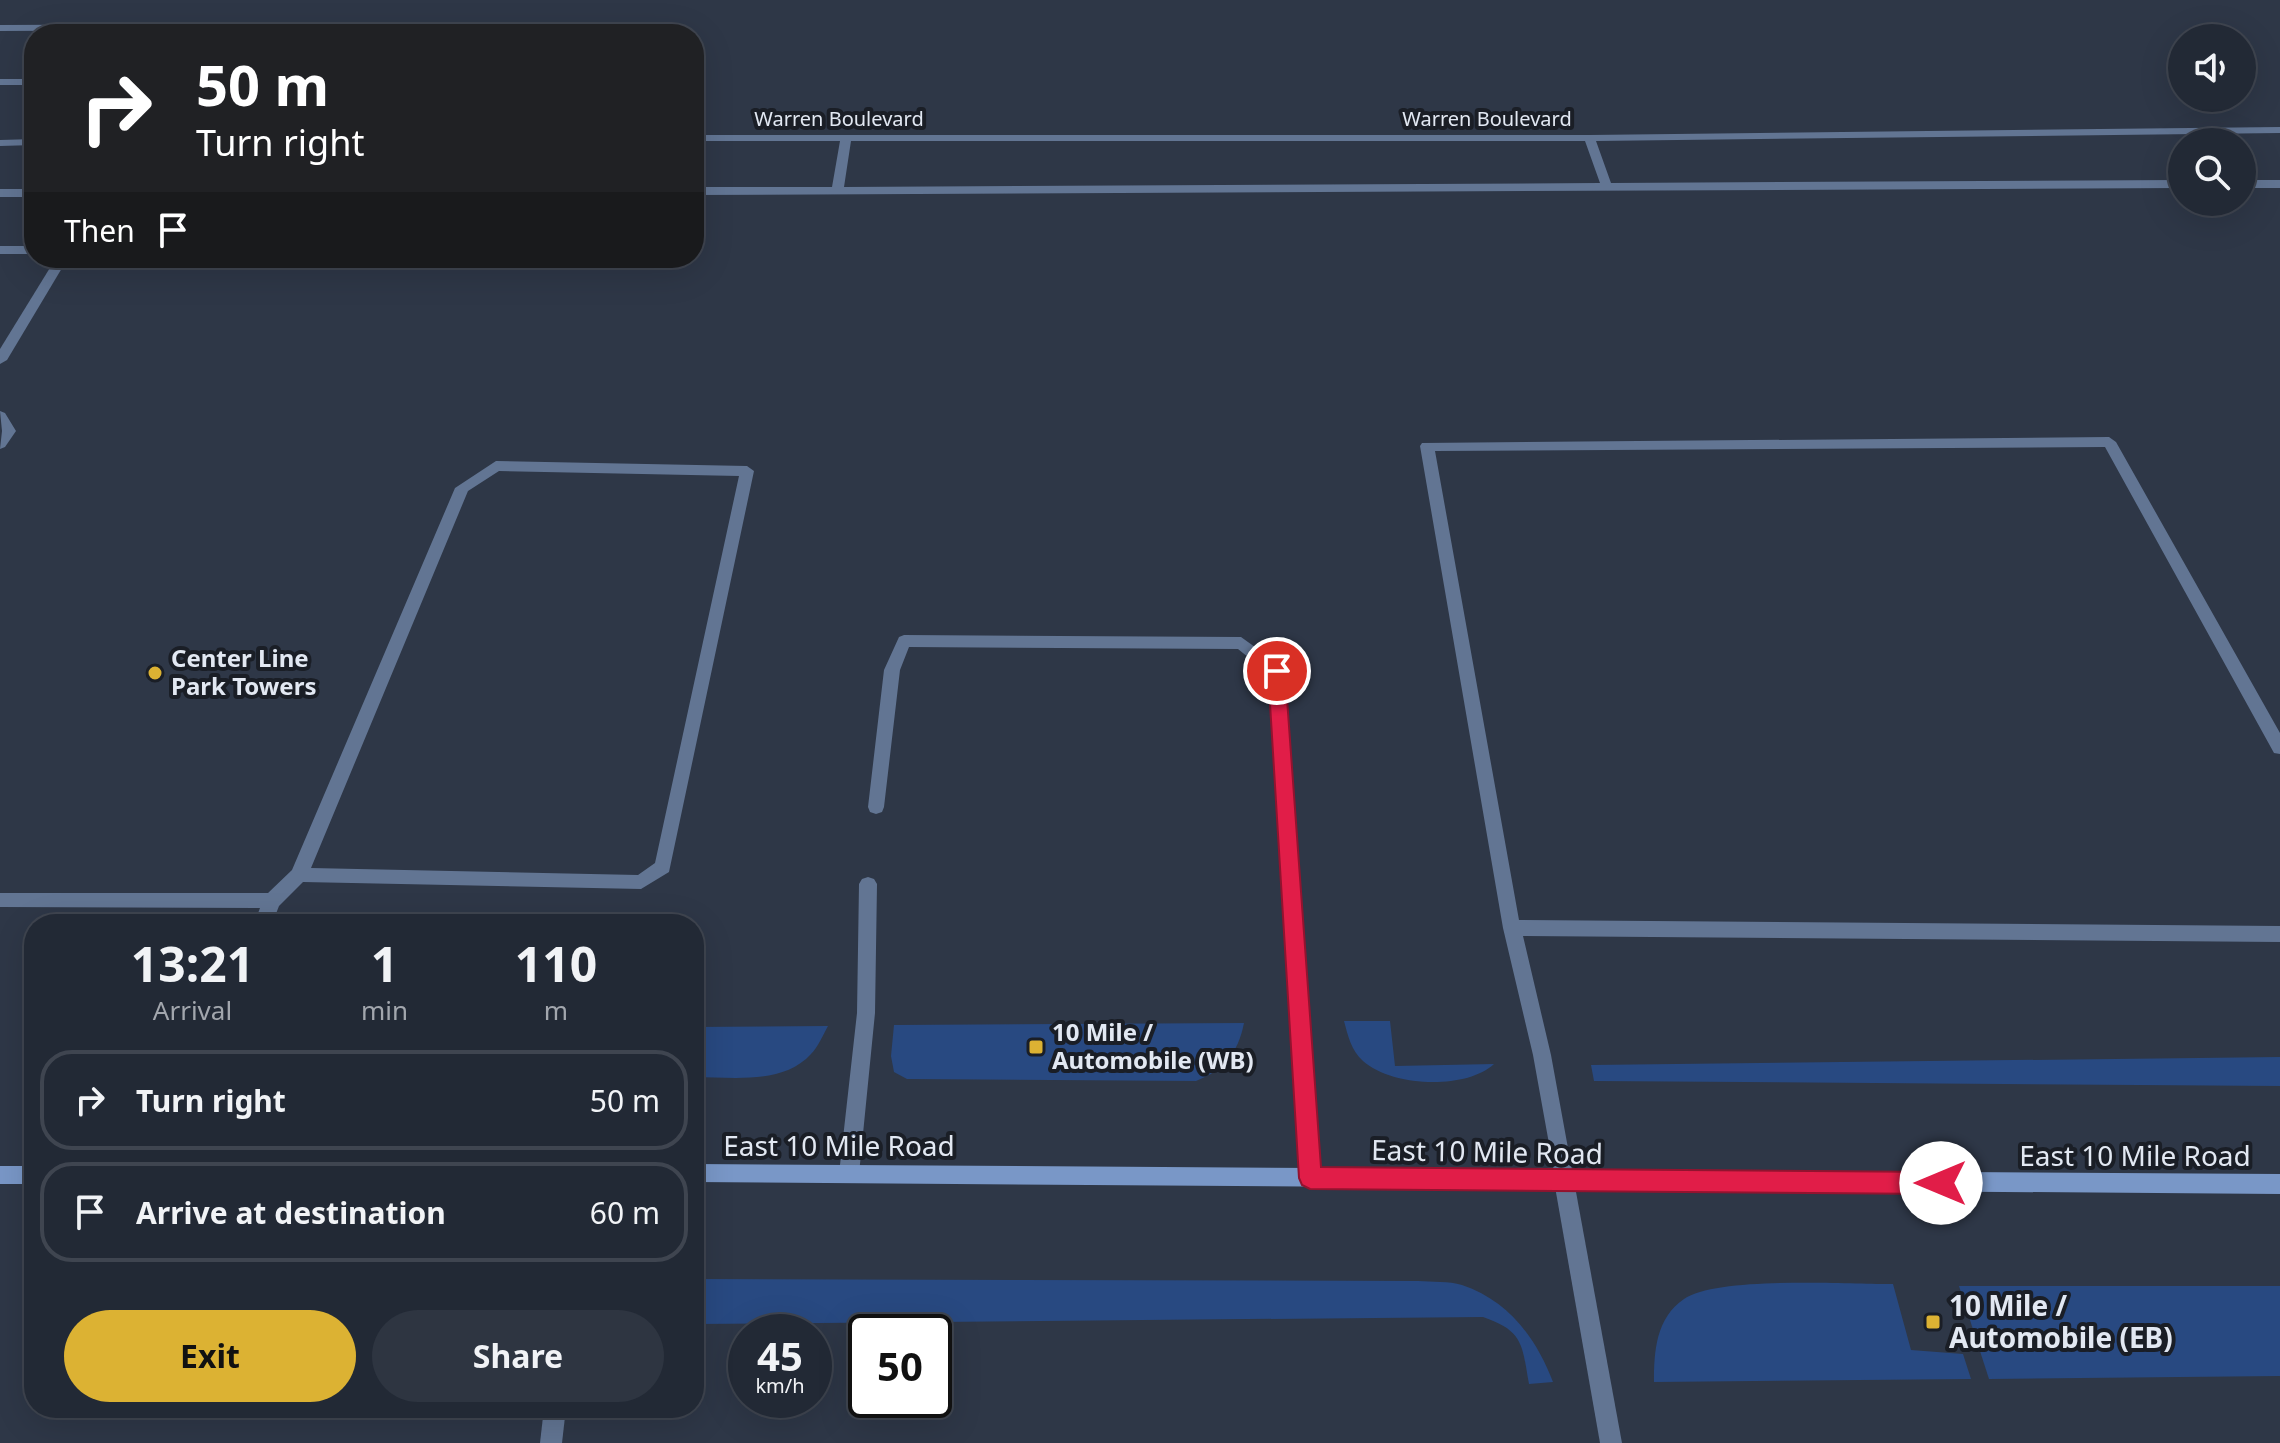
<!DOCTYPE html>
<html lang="en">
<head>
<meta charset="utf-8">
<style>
  :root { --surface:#222935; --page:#2e3541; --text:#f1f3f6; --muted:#a2a6ad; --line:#3f4550; --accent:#dcb233 }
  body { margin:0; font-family:"Noto Sans",sans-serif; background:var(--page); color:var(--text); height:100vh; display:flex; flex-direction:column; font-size:30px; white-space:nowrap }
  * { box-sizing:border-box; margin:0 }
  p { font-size:26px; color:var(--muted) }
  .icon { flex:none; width:44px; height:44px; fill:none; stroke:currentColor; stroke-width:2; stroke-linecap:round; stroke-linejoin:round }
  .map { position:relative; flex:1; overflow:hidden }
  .sheet { position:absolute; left:24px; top:914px; width:680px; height:504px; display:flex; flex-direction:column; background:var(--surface); border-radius:32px; box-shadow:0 8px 32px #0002,0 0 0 2px var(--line) }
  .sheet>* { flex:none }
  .guide { position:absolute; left:24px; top:24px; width:680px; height:244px; border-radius:32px; box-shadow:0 8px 32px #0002,0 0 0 2px var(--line); background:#202124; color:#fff; overflow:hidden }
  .buttons { position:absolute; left:2168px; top:24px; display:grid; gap:16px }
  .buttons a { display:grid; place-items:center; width:88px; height:88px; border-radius:50%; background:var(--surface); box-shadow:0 8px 32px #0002,0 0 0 2px var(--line); font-size:40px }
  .speed { position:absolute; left:728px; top:1314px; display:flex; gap:16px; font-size:40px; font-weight:700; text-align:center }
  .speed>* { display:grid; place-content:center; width:104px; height:104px; border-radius:50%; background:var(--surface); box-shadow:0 8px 32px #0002,0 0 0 2px var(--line); line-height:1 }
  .speed small { font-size:20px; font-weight:400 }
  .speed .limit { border:4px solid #111; border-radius:12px; background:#fff; color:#111 }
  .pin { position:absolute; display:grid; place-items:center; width:68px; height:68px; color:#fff; margin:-34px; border:4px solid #fff; border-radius:50%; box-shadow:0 2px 8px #0007 }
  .me { position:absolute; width:88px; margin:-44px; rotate:270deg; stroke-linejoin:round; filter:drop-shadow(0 0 6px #0008) }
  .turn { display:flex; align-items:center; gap:28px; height:168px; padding:0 40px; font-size:36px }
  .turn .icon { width:104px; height:104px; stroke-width:2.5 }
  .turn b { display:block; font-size:56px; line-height:68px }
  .then { display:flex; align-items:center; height:76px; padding:0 40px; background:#0003; gap:16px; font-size:30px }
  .eta { display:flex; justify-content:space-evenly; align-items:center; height:136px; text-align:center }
  .eta b { font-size:48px; font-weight:700; line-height:56px }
  .button { display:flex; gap:16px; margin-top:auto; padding:16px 40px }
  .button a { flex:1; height:92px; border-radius:48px; background:var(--accent); color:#111; font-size:32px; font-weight:700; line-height:92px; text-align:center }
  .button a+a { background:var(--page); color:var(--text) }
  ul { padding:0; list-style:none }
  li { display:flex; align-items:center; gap:24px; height:100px; margin:0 16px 12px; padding:0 24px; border:4px solid var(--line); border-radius:32px }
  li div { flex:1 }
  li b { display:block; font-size:30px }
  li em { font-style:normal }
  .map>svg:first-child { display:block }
  .green { fill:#284981 }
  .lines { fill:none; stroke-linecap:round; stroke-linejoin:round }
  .lane { fill:#627593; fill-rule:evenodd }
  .street { fill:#627593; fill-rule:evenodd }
  .secondary { fill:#7997c7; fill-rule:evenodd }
  .route { fill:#e11d48; stroke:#92132f; stroke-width:2 }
  .poi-dot { fill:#dcb233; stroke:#1a1e26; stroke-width:3 }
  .labels { text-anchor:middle; stroke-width:8; stroke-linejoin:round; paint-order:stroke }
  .far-street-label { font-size:20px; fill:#e2e8f2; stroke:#1a1e26 }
  .poi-label { font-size:24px; font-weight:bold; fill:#e2e8f2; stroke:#1a1e26; text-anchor:start }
  .near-street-label { font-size:28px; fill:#e2e8f2; stroke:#1a1e26 }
  .near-poi-label { font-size:28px; font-weight:bold; fill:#e2e8f2; stroke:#1a1e26; text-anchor:start }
</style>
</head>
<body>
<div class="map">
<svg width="2280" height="1443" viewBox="0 0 2280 1443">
  <rect width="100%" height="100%" fill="#2e3747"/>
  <g class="green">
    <path d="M1344 1021H1390L1395 1066 1494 1064C1466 1090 1392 1087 1363 1061 1351 1050 1348 1036 1344 1021Z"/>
    <path d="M1244 1023C1238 1053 1224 1070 1196 1081L907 1079 894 1072 891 1056 894 1025Z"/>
    <path d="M828 1026C823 1035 818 1047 811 1054 783 1085 732 1077 694 1077V1027Z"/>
    <polygon points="2280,1057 2280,1086 1594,1081 1591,1065"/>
    <path d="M694 1279 1418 1281C1432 1282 1449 1281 1462 1285 1509 1301 1536 1338 1553 1382L1529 1384C1522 1345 1524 1331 1483 1317L694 1324Z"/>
    <path d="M1893 1284 1911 1350 1963 1354 1971 1379 1654 1382C1654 1351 1656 1318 1684 1299 1717 1276 1848 1284 1893 1284Z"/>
    <polygon points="1959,1286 2280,1286 2280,1376 1989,1379"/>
  </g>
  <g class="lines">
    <g class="lane">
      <polygon points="226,24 231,27 226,34 216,34 218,30 0,31 0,25"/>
      <rect x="0" y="79" width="34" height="6"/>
      <rect x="0" y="246" width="34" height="8"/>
      <polygon points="56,258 68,258 7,360 0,364 0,349"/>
      <polygon points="0,411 5,413 16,431 5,447 0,449 2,431"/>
      <polygon points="2109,437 2116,442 2280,733 2280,754 2274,753 2105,447 1435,451 1519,920 2280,926 2280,942 1523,936 1551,1055 1574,1181 1571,1188 1564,1191 1557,1188 1533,1055 1503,928 1420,446 1422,443"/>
      <path d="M496 461 747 466 754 471 669 872 641 889 303 882 279 906 272 924H254L260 908 0 907V893H268L292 870 455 488ZM499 471 739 476 655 863 638 875 311 868 468 491Z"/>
      <polygon points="904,635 1241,637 1283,667 1320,1178 1317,1185 1310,1188 1303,1185 1300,1178 1269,674 1238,649 909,647 900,670 884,807 882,812 876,814 870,812 868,807 884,670 899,637"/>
      <polygon points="868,877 874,879 877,884 875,1013 859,1174 856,1181 849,1183 842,1181 839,1174 857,1013 859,884 862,879"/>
      <polygon points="544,1408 566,1408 562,1443 540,1443"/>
    </g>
    <g class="street">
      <path d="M2280 127V133L1596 141 1611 183 2182 180V188L694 195V187H832L840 141H694V135H1589ZM851 141H1585L1600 183 844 187Z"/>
      <polygon points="34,139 34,145 0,146 0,140"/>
      <rect x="2242" y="180" width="38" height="8"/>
      <rect x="0" y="189" width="34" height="8"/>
      <polygon points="1564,1171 1571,1174 1574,1181 1622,1443 1600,1443 1554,1181 1557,1174"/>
    </g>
    <g class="secondary">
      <polygon points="694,1164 2280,1174 2280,1194 694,1182"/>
      <rect x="0" y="1166" width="34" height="18"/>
    </g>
  </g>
  <polygon class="route" points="1277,664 1285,671 1321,1167 1941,1172 1949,1175 1952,1183 1949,1191 1941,1194 1310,1189 1302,1185 1299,1178 1268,671"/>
  <g class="poi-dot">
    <circle cx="155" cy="673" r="8"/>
    <rect x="1028" y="1039" width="16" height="16" rx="4"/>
    <rect x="1925" y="1314" width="16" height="16" rx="4"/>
  </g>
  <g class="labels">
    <g class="far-street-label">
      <text x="839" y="126">Warren Boulevard</text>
      <text x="1487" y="126">Warren Boulevard</text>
    </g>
    <g class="poi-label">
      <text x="171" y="667">Center Line<tspan x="171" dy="28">Park Towers</tspan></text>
      <text x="1052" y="1041">10 Mile /<tspan x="1052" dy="28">Automobile (WB)</tspan></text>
    </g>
    <g class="near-street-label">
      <text x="839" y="1156">East 10 Mile Road</text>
      <text transform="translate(1487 1152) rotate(1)" y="10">East 10 Mile Road</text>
      <text x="2135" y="1166">East 10 Mile Road</text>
    </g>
    <g class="near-poi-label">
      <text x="1949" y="1316">10 Mile /<tspan x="1949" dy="32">Automobile (EB)</tspan></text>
    </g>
  </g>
</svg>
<div class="buttons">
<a><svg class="icon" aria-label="sound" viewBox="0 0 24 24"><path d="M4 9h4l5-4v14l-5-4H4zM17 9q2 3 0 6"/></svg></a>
<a><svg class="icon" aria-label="search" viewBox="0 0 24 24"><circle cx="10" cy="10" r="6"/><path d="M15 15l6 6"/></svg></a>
</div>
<div class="speed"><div>45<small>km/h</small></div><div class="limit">50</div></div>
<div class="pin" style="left:1277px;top:671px;background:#d93025"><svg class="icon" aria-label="arrive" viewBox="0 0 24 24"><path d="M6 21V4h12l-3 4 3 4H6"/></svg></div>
<svg class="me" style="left:1941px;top:1183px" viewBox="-20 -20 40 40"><circle r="19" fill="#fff"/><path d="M0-13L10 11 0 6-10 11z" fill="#e11d48"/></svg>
<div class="guide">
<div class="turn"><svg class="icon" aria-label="right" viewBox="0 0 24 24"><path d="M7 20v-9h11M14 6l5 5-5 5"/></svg><div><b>50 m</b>Turn right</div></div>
<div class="then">Then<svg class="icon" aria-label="arrive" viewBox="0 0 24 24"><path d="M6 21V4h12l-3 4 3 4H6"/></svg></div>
</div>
<section class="sheet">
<div class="eta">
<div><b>13:21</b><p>Arrival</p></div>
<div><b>1</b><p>min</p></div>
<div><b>110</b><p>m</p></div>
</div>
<ul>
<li><svg class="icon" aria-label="right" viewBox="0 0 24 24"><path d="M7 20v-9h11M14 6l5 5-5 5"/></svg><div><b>Turn right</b></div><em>50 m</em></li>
<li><svg class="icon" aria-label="arrive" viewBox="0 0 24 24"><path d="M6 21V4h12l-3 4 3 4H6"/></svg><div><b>Arrive at destination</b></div><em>60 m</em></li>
</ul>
<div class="button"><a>Exit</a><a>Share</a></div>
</section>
</div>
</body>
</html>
